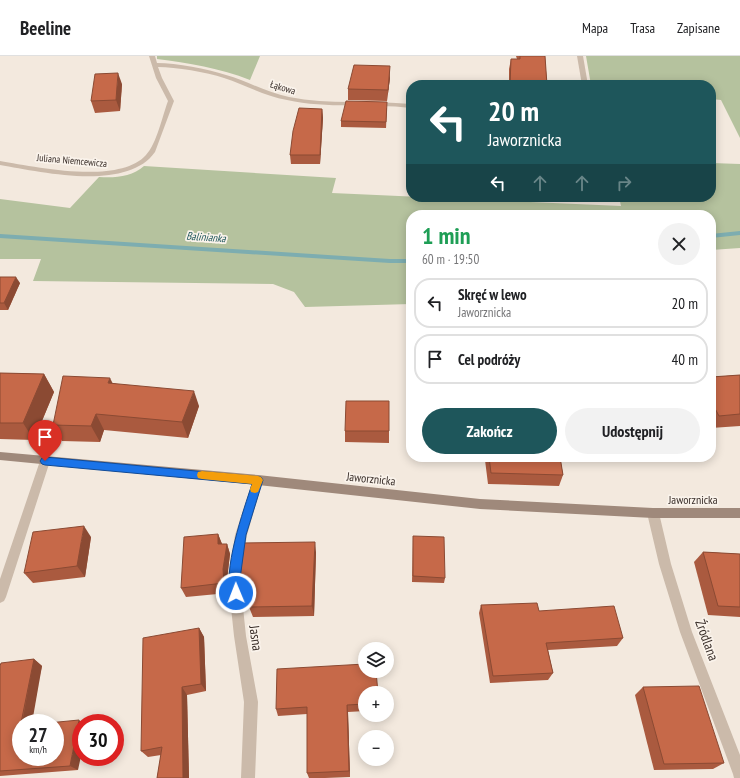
<!DOCTYPE html>
<html lang="pl">
<head>
<meta charset="utf-8">
<style>
  :root { --surface:#fff; --page:#f2f2f2; --text:#202124; --muted:#757577; --line:#e0e0e0; --accent:#1e565b }
  body { margin:0; font-family:"PT Sans Narrow",sans-serif; background:var(--page); color:var(--text); height:100vh; display:flex; flex-direction:column; font-size:15px; white-space:nowrap }
  * { box-sizing:border-box; margin:0 }
  p { font-size:13px; color:var(--muted) }
  .icon { flex:none; width:22px; height:22px; fill:none; stroke:currentColor; stroke-width:2; stroke-linecap:round; stroke-linejoin:round }
  .map { position:relative; flex:1; overflow:hidden }
  .sheet { position:absolute; left:406px; top:154px; width:310px; height:252px; display:flex; flex-direction:column; background:var(--surface); border-radius:16px; box-shadow:0 2px 10px #0003 }
  .sheet>* { flex:none }
  .top-card { position:absolute; left:406px; top:24px; width:310px; height:122px; border-radius:16px; box-shadow:0 2px 10px #0003; background:#1e565b; color:#fff; overflow:hidden }
  .tools { position:absolute; left:358px; top:586px; display:grid; gap:8px }
  .tools a { display:grid; place-items:center; width:36px; height:36px; border-radius:50%; background:var(--surface); box-shadow:0 2px 10px #0003; font-size:20px }
  .speed { position:absolute; left:12px; top:658px; display:flex; gap:8px; font-size:20px; font-weight:700; text-align:center }
  .speed>* { display:grid; place-content:center; width:52px; height:52px; border-radius:50%; background:var(--surface); box-shadow:0 2px 10px #0003; line-height:1 }
  .speed small { font-size:10px; font-weight:400 }
  .speed .limit { border:6px solid #d22; background:#fff; color:#111 }
  .pin { position:absolute; display:grid; place-items:center; width:34px; height:34px; color:#fff; margin:-41px -17px; border-radius:50% 50% 50% 0; rotate:-45deg; box-shadow:0 0 4px #0007 }
  .pin .icon { rotate:45deg }
  .me { position:absolute; width:44px; margin:-22px; rotate:359deg; stroke-linejoin:round; filter:drop-shadow(0 0 3px #0008) }
  .turn { display:flex; align-items:center; gap:14px; height:84px; padding:0 16px; font-size:18px }
  .turn .icon { width:52px; height:52px; stroke-width:2.5 }
  .turn b { display:block; font-size:28px; line-height:34px }
  .lanes { display:flex; align-items:center; height:38px; padding:0 16px; background:#0003; justify-content:center; gap:20px; direction:ltr }
  .lanes .off { opacity:.35 }
  .round { display:grid; place-items:center; flex:none; width:42px; height:42px; border-radius:21px; background:var(--page) }
  .overview { display:flex; align-items:center; justify-content:space-between; height:68px; padding:0 16px }
  h1 { font-size:24px; font-weight:600; line-height:30px; color:#1e9e55 }
  .cta { display:flex; gap:8px; margin-top:auto; padding:8px 16px }
  .cta a { flex:1; height:46px; border-radius:24px; background:var(--accent); color:#fff; font-size:16px; font-weight:600; line-height:46px; text-align:center }
  .cta a+a { background:var(--page); color:var(--text) }
  ul { padding:0; list-style:none }
  li { display:flex; align-items:center; gap:12px; height:50px; margin:0 8px 6px; padding:0 8px; border:2px solid var(--line); border-radius:16px }
  li div { flex:1 }
  li b { display:block; font-size:15px }
  li em { font-style:normal }
  header { display:flex; align-items:center; gap:24px; box-sizing:border-box; height:56px; padding:0 20px; background:var(--surface); border-bottom:1px solid var(--line) }
  header strong { font-size:19px }
  nav { display:flex; gap:22px; margin-inline-start:auto; font-size:14px }
  .map>svg:first-child { display:block }
  .green { fill:#b5c29e }
  .lines { fill:none; stroke-linecap:round; stroke-linejoin:round }
  .stream { fill:#7dadb0; fill-rule:evenodd }
  .street { fill:#cbbaaa; fill-rule:evenodd }
  .secondary { fill:#9f897b; fill-rule:evenodd }
  .wall { fill:#aa5a3f }
  .shaded-wall { fill:#8b4a33 }
  .building { fill:#c66949; stroke:#8b4a33 }
  .route { fill:#1a73e8; stroke:#114b97 }
  .slow { fill:#f59e0b }
  .labels { text-anchor:middle; stroke-width:3.5; stroke-linejoin:round; paint-order:stroke }
  .far-street-label { font-size:10px; fill:#392e29; stroke:#faf3eb }
  .far-water-label { font-size:11px; font-style:italic; fill:#1e565b; stroke:#faf3eb }
  .street-label { font-size:12px; fill:#392e29; stroke:#faf3eb }
  .near-street-label { font-size:14px; fill:#392e29; stroke:#faf3eb }
</style>
</head>
<body>
<header>
<strong>Beeline</strong>
<nav><a>Mapa</a><a>Trasa</a><a>Zapisane</a></nav>
</header>
<div class="map">
<svg width="740" height="722" viewBox="0 0 740 722">
  <rect width="100%" height="100%" fill="#f3e9de"/>
  <g class="green">
    <path d="M157 0H260L250 24C220 12 188 7 157 3Z"/>
    <polygon points="586,0 740,0 740,82 721,44 711,43 711,29 591,29"/>
    <path d="M711 107 740 108V192L711 194V159H411V248L305 251 294 236 273 228 33 225 41 203H0V143L70 152 99 121C115 122 132 121 144 110L336 122 332 137 621 150 619 141H711Z"/>
  </g>
  <g class="lines">
    <g class="stream">
      <polygon points="740,175 740,179 711,182 711,178"/>
      <polygon points="0,178 390,203 411,203 411,207 390,207 0,182"/>
    </g>
    <g class="street">
      <path d="M149 0H155L157 7C177 7 207 13 226 19 247 25 268 37 289 41 329 49 371 44 411 48V52C370 47 327 53 287 44 265 40 245 29 224 22 206 16 176 11 158 11L162 22 174 45 155 96C127 136 41 116 0 109V105C36 111 119 129 146 99 157 87 162 61 168 45L156 22Z"/>
      <polygon points="577,0 583,0 588,29 582,29"/>
      <polygon points="45,401 49,402 50,405 6,541 4,545 0,547 0,523 40,405 41,402"/>
      <polygon points="258,419 262,421 263,424 247,479 240,523 246,580 258,646 255,722 241,722 244,646 234,580 228,523 235,479 253,424 254,421"/>
      <polygon points="653,452 657,454 659,457 671,508 692,576 740,699 740,722 734,722 733,718 680,576 659,508 647,457 649,454"/>
    </g>
    <polygon class="secondary" points="0,396 258,419 480,443 653,452 740,452 740,462 653,462 480,453 258,429 0,404"/>
  </g>
  <g class="wall">
    <polygon points="516,0 545,0 547,29 509,29 509,13 511,3 517,3"/>
    <polygon points="390,22 387,45 348,44 348,33"/>
    <polygon points="122,28 120,55 95,57 91,45"/>
    <polygon points="387,52 386,72 341,71 341,65"/>
    <polygon points="322,53 323,62 320,108 291,108 290,99"/>
    <polygon points="0,221 20,227 8,254 0,254"/>
    <polygon points="0,317 44,318 54,336 34,384 0,383"/>
    <polygon points="740,319 740,370 711,372 711,321"/>
    <polygon points="113,327 199,350 188,382 104,374 100,386 62,385 53,369"/>
    <polygon points="345,375 389,375 389,387 345,386"/>
    <polygon points="486,401 560,401 563,419 559,430 488,428 485,404"/>
    <polygon points="218,478 222,488 227,488 230,498 227,523 228,537 186,541 181,532"/>
    <polygon points="413,480 445,522 444,527 412,526"/>
    <polygon points="91,481 85,521 33,527 24,517"/>
    <polygon points="316,496 314,560 253,561 249,551 251,535 243,536 239,526"/>
    <polygon points="703,496 740,498 740,561 708,559 694,506"/>
    <polygon points="481,549 539,555 623,582 617,590 548,594 553,617 548,624 490,627 479,557"/>
    <polygon points="199,572 204,581 206,635 187,639 189,722 157,722 161,699 148,701 141,695"/>
    <polygon points="34,603 42,610 21,701 55,667 78,714 0,720 0,610"/>
    <polygon points="643,631 724,707 713,713 654,714 635,639"/>
    <polygon points="365,637 365,655 348,656 350,721 325,722 309,722 307,717 307,658 278,660 276,653"/>
  </g>
  <g class="shaded-wall">
    <polygon points="390,10 390,22 387,45 388,34"/>
    <polygon points="118,17 122,28 120,55 116,44"/>
    <polygon points="322,53 323,62 320,108 320,99"/>
    <polygon points="16,221 20,227 8,254 4,247"/>
    <polygon points="44,318 54,336 34,384 23,367"/>
    <polygon points="110,322 118,338 108,327"/>
    <polygon points="194,335 199,350 188,382 182,366"/>
    <polygon points="96,358 104,374 100,386 91,370"/>
    <polygon points="84,470 91,481 85,521 77,510"/>
    <polygon points="218,478 222,488 218,488"/>
    <polygon points="315,486 316,496 314,560 312,550"/>
    <polygon points="227,488 230,498 227,523 228,537 224,527 223,513"/>
    <polygon points="199,572 204,581 206,635 201,628"/>
    <polygon points="34,603 42,610 32,667 22,667"/>
    <polygon points="182,631 187,639 189,722 183,722"/>
    <polygon points="347,649 348,656 350,721 349,715"/>
    <polygon points="79,664 82,667 81,667 81,700 78,714 70,710"/>
  </g>
  <g class="building">
    <polygon points="520,0 545,0 547,29 510,29 511,3 520,3"/>
    <polygon points="354,9 390,10 388,34 348,33"/>
    <polygon points="118,17 116,44 91,45 95,18"/>
    <polygon points="346,45 387,46 386,66 341,65"/>
    <polygon points="299,52 322,53 320,99 290,99 293,75"/>
    <polygon points="0,221 16,221 4,247 0,247"/>
    <polygon points="0,317 44,318 23,367 0,367"/>
    <polygon points="740,319 740,358 719,360 711,345 711,321"/>
    <polygon points="63,320 110,322 108,327 194,335 182,366 96,358 91,370 53,369"/>
    <polygon points="346,345 389,345 389,375 345,375"/>
    <polygon points="489,401 560,401 563,419 491,417"/>
    <polygon points="84,470 77,510 24,517 33,476"/>
    <polygon points="218,478 218,488 227,488 223,513 224,527 181,532 184,481"/>
    <polygon points="413,480 444,481 445,522 413,520"/>
    <polygon points="315,486 312,550 249,551 252,524 239,526 238,513 242,487"/>
    <polygon points="703,496 740,498 740,551 718,550"/>
    <polygon points="537,547 539,555 614,550 623,582 546,587 553,617 493,620 481,549"/>
    <polygon points="199,572 201,628 182,631 183,722 157,722 162,691 141,695 143,582"/>
    <polygon points="34,603 21,667 21,701 55,701 55,667 48,667 79,664 70,710 0,715 0,610 1,607"/>
    <polygon points="365,608 365,615 376,615 378,637 365,637 365,648 347,649 349,715 307,717 307,651 276,653 277,613"/>
    <polygon points="699,630 724,707 664,708 643,631"/>
  </g>
  <path class="route" d="M45 401 261 421 263 424 246 479 240 523 241 537 240 541 236 543 232 541C221 517 244 453 252 428L45 409 42 408 40 405 42 402Z"/>
  <polygon class="slow" points="202,415 258,420 261,421 263,424 258,436 255,437 251,436 250,433 252,428 202,423 198,422 197,419 198,416"/>
  <g class="labels">
    <g class="far-street-label">
      <text transform="translate(283 31) rotate(17)" y="4">Łąkowa</text>
      <text transform="translate(72 104) rotate(5)" y="4">Juliana Niemcewicza</text>
    </g>
    <g class="far-water-label">
      <text transform="translate(206 181) rotate(4)" y="4">Balinianka</text>
    </g>
    <g class="street-label">
      <text transform="translate(371 423) rotate(6)" y="4">Jaworznicka</text>
      <text x="693" y="448">Jaworznicka</text>
    </g>
    <g class="near-street-label">
      <text transform="translate(256 582) rotate(82)" y="5">Jasna</text>
      <text transform="translate(707 584) rotate(70)" y="5">Źródlana</text>
    </g>
  </g>
</svg>
<div class="tools">
<a><svg class="icon" aria-label="layers" viewBox="0 0 24 24"><path d="M12 4l9 5-9 5-9-5zM3 14l9 5 9-5"/></svg></a>
<a>+</a>
<a>−</a>
</div>
<div class="speed"><div>27<small>km/h</small></div><div class="limit">30</div></div>
<div class="pin" style="left:45px;top:405px;background:#d93025"><svg class="icon" aria-label="arrive" viewBox="0 0 24 24"><path d="M6 21V4h12l-3 4 3 4H6"/></svg></div>
<svg class="me" style="left:236px;top:537px" viewBox="-20 -20 40 40"><circle r="17" fill="#1a73e8" stroke="#fff" stroke-width="3"/><path d="M0-11L8 9 0 5-8 9z" fill="#fff"/></svg>
<div class="top-card">
<div class="turn"><svg class="icon" aria-label="left" viewBox="0 0 24 24"><path d="M17 20v-9H6M10 6l-5 5 5 5"/></svg><div><b>20 m</b>Jaworznicka</div></div>
<div class="lanes"><svg class="icon" aria-label="left" viewBox="0 0 24 24"><path d="M17 20v-9H6M10 6l-5 5 5 5"/></svg><svg class="icon off" aria-label="ahead" viewBox="0 0 24 24"><path d="M12 20V5M6 11l6-6 6 6"/></svg><svg class="icon off" aria-label="ahead" viewBox="0 0 24 24"><path d="M12 20V5M6 11l6-6 6 6"/></svg><svg class="icon off" aria-label="right" viewBox="0 0 24 24"><path d="M7 20v-9h11M14 6l5 5-5 5"/></svg></div>
</div>
<section class="sheet">
<div class="overview"><div><h1>1 min</h1><p>60 m · 19:50</p></div><a class="round"><svg class="icon" aria-label="close" viewBox="0 0 24 24"><path d="M6 6l12 12M18 6L6 18"/></svg></a></div>
<ul>
<li><svg class="icon" aria-label="left" viewBox="0 0 24 24"><path d="M17 20v-9H6M10 6l-5 5 5 5"/></svg><div><b>Skręć w lewo</b><p>Jaworznicka</p></div><em>20 m</em></li>
<li><svg class="icon" aria-label="arrive" viewBox="0 0 24 24"><path d="M6 21V4h12l-3 4 3 4H6"/></svg><div><b>Cel podróży</b></div><em>40 m</em></li>
</ul>
<div class="cta"><a>Zakończ</a><a>Udostępnij</a></div>
</section>
</div>
</body>
</html>
